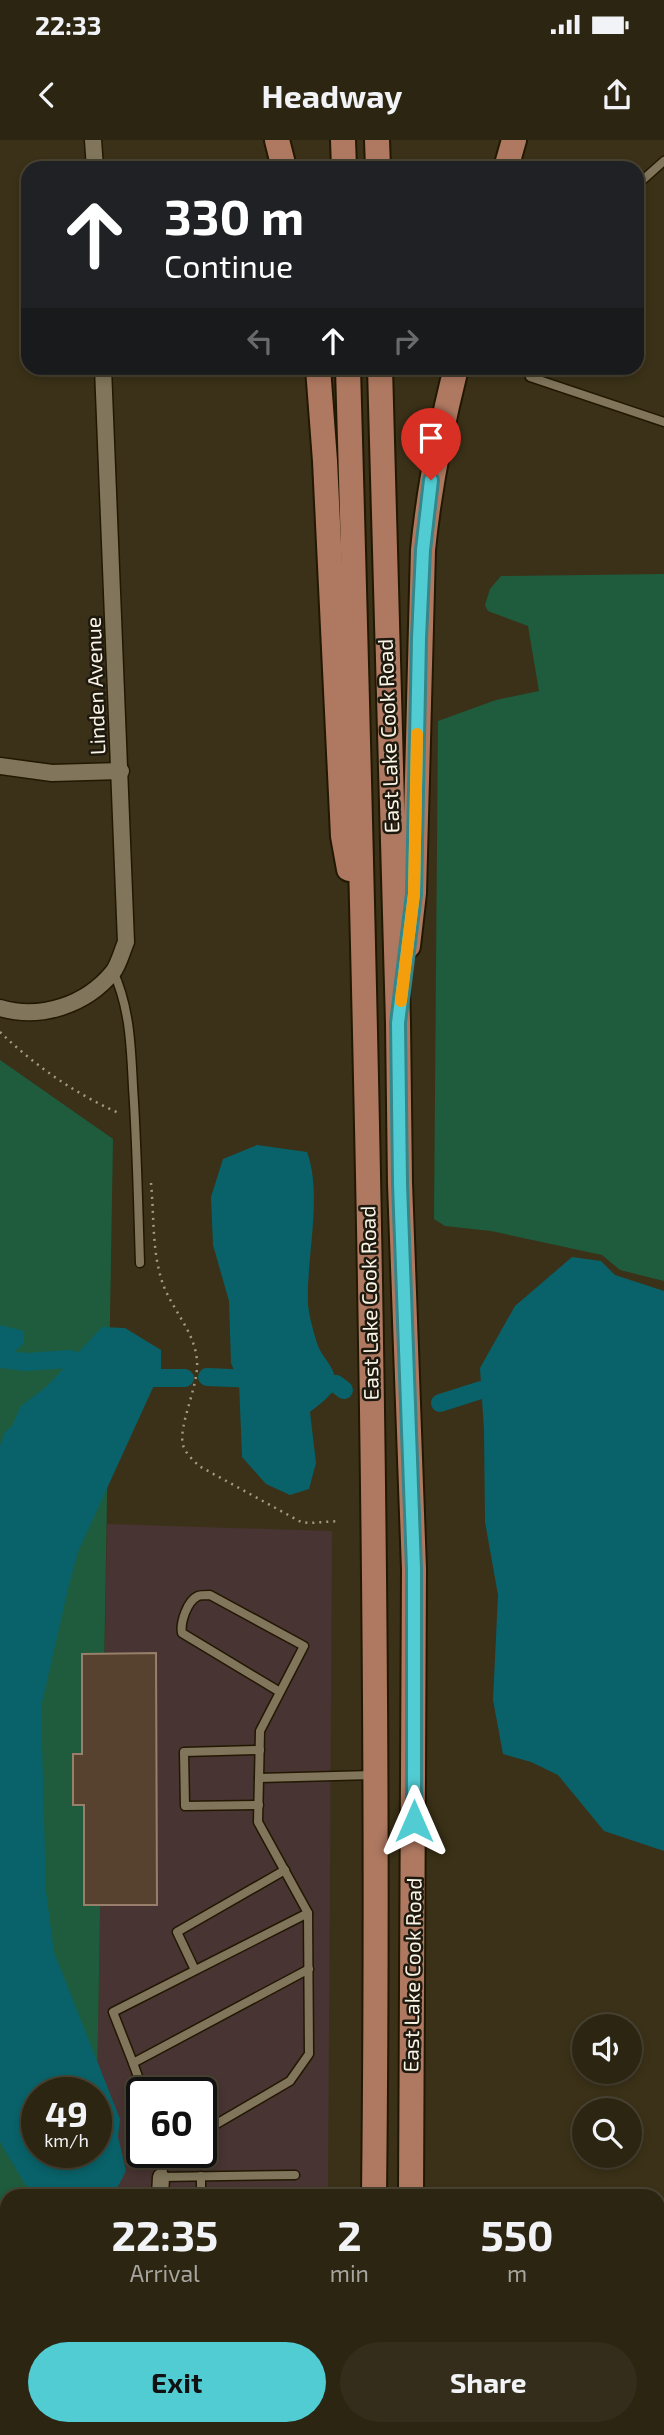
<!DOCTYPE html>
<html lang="en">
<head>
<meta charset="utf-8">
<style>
  :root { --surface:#2c2512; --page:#342d1b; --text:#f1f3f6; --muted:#a6a59f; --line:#484232; --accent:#51ccd3 }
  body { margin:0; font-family:"Exo 2",sans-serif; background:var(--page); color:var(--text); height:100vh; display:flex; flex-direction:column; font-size:26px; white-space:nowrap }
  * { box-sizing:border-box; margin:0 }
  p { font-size:23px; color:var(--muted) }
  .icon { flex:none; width:38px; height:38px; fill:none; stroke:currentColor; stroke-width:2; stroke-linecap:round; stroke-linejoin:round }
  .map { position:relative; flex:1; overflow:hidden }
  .drawer { position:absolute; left:0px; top:2049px; width:665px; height:247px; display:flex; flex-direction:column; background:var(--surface); border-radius:21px 21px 0 0; box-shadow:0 4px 10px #0003,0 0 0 2px var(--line) }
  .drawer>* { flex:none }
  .hud { position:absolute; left:21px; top:21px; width:623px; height:214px; border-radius:21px; box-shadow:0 4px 10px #0003,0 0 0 2px var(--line); background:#202124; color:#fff; overflow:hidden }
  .fabs { position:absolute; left:572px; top:1874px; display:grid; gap:14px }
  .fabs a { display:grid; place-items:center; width:70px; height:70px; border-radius:50%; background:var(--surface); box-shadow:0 4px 10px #0003,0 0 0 2px var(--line); font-size:35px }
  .speed { position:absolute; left:21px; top:1937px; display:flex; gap:14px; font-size:35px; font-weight:700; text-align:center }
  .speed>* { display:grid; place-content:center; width:91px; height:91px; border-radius:50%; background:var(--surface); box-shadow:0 4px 10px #0003,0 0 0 2px var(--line); line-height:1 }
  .speed small { font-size:18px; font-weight:400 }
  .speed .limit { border:4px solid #111; border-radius:10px; background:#fff; color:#111 }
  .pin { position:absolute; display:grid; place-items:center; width:60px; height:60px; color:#fff; margin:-72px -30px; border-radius:50% 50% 50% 0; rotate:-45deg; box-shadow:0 0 7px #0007 }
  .pin .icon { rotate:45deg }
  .me { position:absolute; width:77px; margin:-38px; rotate:0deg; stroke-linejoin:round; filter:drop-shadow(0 0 5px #0008) }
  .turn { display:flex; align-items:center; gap:24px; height:147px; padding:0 28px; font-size:32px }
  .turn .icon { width:91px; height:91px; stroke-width:2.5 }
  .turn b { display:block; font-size:49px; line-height:60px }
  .lanes { display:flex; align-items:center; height:66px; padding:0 28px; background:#0003; justify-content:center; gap:35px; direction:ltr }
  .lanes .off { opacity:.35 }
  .eta { display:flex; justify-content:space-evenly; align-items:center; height:119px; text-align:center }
  .eta b { font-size:42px; font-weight:700; line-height:49px }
  .action { display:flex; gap:14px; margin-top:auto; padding:14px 28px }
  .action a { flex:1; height:80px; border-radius:42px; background:var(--accent); color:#111; font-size:28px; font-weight:700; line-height:80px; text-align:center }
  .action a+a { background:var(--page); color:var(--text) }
  .status { display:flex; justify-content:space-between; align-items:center; height:49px; padding:0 35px; background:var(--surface); direction:ltr }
  .status svg { height:19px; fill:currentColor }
  header { display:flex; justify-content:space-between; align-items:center; height:91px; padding:0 28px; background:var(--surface); font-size:32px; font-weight:700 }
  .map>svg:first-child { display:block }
  .industrial { fill:#483432; fill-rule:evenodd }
  .green { fill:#1e5c3d }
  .water { fill:#096269; fill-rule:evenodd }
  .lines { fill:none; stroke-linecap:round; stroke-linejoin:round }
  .canal { stroke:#096269; stroke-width:18 }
  .building { fill:#57412f; stroke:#977f6b; stroke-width:2 }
  .lane-casing { stroke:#221802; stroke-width:11 }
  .street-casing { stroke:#221802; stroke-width:19 }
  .primary-casing { stroke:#221802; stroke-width:28 }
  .path { stroke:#a29a87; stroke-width:2.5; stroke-dasharray:2 5; stroke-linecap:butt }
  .lane { stroke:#81765b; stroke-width:8 }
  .street { stroke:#81765b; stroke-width:16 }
  .primary { stroke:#af7961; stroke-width:24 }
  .route-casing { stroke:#358589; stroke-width:18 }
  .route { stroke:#51ccd3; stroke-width:12 }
  .slow { stroke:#f59e0b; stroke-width:12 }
  .labels { text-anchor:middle; stroke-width:5; stroke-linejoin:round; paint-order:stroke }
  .street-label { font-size:21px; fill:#fbf5e6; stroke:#1e190f }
</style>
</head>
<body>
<div class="status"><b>22:33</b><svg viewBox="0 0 49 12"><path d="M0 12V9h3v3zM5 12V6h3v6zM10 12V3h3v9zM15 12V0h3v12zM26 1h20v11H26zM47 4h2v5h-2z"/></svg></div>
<header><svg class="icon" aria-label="back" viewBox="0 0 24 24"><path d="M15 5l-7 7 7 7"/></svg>Headway<svg class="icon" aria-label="share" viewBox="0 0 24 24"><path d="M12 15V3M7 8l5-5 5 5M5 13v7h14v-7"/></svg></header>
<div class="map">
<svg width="664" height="2295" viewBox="0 0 664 2295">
  <rect width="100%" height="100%" fill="#3b3118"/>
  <g class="industrial">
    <path d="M107 1384 332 1391 328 2056H95ZM142 1953H201V2012H142Z"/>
    <polygon points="92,2289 326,2289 326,2295 91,2295"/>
  </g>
  <g class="green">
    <polygon points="664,434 664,1141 620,1130 602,1115 491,1091 445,1086 434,1079 438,581 496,560 539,551 528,486 488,471 485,465 490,449 501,436"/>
    <polygon points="0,920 113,999 96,2012 96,1953 37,1953 37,2012 96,2012 95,2056 7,2056 7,2289 91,2289 91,2295 0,2295"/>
  </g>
  <g class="water">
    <path d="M257 1005 307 1012C323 1055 306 1118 308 1164 309 1176 314 1194 318 1206 323 1219 338 1230 335 1245 334 1255 317 1266 310 1272L316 1323 309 1349 290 1355 266 1344 242 1317 239 1242 231 1223 229 1161 213 1105 211 1057 223 1019Z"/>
    <polygon points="572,1117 601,1121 615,1135 664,1151 664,1711 604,1691 558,1635 531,1622 503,1614 493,1560 498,1455 485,1382 484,1290 480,1228 515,1166"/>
    <polygon points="0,1185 24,1191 24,1203 6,1220 0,1220"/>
    <path d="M102 1187 125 1188 161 1210V1230L78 1412 69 1445 41 1567 46 1752 54 1812 120 1979 118 1997 126 2031 113 2056H36L25 2044 0 2002V1306L5 1292 12 1286 21 1266 47 1246ZM96 1953V2012H37V1953Z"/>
  </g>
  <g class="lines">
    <g class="canal">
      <polyline points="0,1219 26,1222 70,1219 93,1226"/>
      <polyline points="134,1235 155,1238 185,1238"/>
      <polyline points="207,1237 259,1239"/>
      <polyline points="315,1243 336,1244 344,1250"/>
      <polyline points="440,1263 481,1250"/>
    </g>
  </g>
  <polygon class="building" points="156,1513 157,1765 84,1765 84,1665 73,1665 73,1614 82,1614 82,1514"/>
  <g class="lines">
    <g class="lane-casing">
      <g id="lane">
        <polyline points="637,45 664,21"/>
        <polyline points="532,228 530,237 664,282"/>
        <path d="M113 831C130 868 131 907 133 947 137 1005 138 1064 140 1123"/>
        <path d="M280 1552 182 1493C180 1483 187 1461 198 1456 200 1455 208 1455 210 1455L304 1506 260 1591 259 1638 373 1635"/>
        <polyline points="259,1665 185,1666 184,1612 260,1610"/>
        <polyline points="195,1830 177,1792 285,1730"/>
        <polyline points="133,1923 113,1872 308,1773"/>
        <polyline points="144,1953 133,1923 309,1829"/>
        <polyline points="201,1993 290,1941 309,1914 308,1773 258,1682 259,1638"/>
        <polyline points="167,2013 161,2037 295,2035"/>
        <polyline points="201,2056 201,2036"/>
        <polyline points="294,2295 294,2289"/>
      </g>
    </g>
    <g class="street-casing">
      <g id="street">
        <polyline points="93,0 95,28"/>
        <polyline points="0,626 52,633 121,631"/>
        <path d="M0 868C41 880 86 865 113 832 119 824 122 811 126 802L103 228"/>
        <polyline points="160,2056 161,2037"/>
        <polyline points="152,2295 153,2289"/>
      </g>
    </g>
    <g class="primary-casing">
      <g id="primary">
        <polyline points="277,0 284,28"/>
        <polyline points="343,0 344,28"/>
        <polyline points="377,0 378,28"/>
        <polyline points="506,28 514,0"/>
        <polyline points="318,228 325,321 343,696 349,729"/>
        <path d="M348 228C365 837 381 1447 374 2056"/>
        <polyline points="380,228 398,883 400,1043 414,1429 411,2056"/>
        <path d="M408 806 414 753 423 410C429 348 441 288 456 228"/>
        <polyline points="371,2295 371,2289"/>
        <polyline points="408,2295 408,2289"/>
      </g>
    </g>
    <g class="path">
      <path d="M0 892C35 926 77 955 121 974"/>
      <path d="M151 1043C154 1073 152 1108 161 1138 169 1167 195 1190 197 1221 199 1246 178 1285 183 1305 185 1313 193 1320 199 1326L301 1382 309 1383 339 1381"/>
    </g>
    <use href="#lane" class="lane"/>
    <use href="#street" class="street"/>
    <use href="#primary" class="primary"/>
  </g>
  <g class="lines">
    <g class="route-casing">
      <polyline id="route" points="414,1681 414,1429 400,1044 398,883 414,754 419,498 423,410 431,340"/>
    </g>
    <use href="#route" class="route"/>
    <polyline class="slow" points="401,861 414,754 417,594"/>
  </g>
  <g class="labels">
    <g class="street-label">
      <text transform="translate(96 546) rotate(-92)" y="7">Linden Avenue</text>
      <text transform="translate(389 596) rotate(-92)" y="7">East Lake Cook Road</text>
      <text transform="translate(370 1163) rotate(-91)" y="7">East Lake Cook Road</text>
      <text transform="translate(413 1835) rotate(-89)" y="7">East Lake Cook Road</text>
    </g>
  </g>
</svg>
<div class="fabs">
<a><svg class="icon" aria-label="sound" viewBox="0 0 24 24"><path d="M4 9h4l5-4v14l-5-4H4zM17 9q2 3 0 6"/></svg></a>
<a><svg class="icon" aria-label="search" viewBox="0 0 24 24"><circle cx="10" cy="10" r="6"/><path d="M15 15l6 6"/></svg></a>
</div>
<div class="speed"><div>49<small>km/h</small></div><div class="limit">60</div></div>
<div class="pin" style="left:431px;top:340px;background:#d93025"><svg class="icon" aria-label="arrive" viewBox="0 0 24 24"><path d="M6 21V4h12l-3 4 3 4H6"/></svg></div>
<svg class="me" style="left:414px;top:1681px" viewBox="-20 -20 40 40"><path d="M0-17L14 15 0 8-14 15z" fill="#51ccd3" stroke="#fff" stroke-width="4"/></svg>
<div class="hud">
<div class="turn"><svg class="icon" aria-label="ahead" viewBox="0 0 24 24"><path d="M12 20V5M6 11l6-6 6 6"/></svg><div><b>330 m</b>Continue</div></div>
<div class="lanes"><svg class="icon off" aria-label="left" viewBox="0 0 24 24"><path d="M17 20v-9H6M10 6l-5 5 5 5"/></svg><svg class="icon" aria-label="ahead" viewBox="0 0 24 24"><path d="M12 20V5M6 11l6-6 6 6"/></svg><svg class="icon off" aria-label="right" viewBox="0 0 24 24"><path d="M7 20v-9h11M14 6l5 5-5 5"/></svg></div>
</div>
<section class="drawer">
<div class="eta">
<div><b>22:35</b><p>Arrival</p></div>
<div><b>2</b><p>min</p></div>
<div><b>550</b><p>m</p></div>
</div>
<div class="action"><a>Exit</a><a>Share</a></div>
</section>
</div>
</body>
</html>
